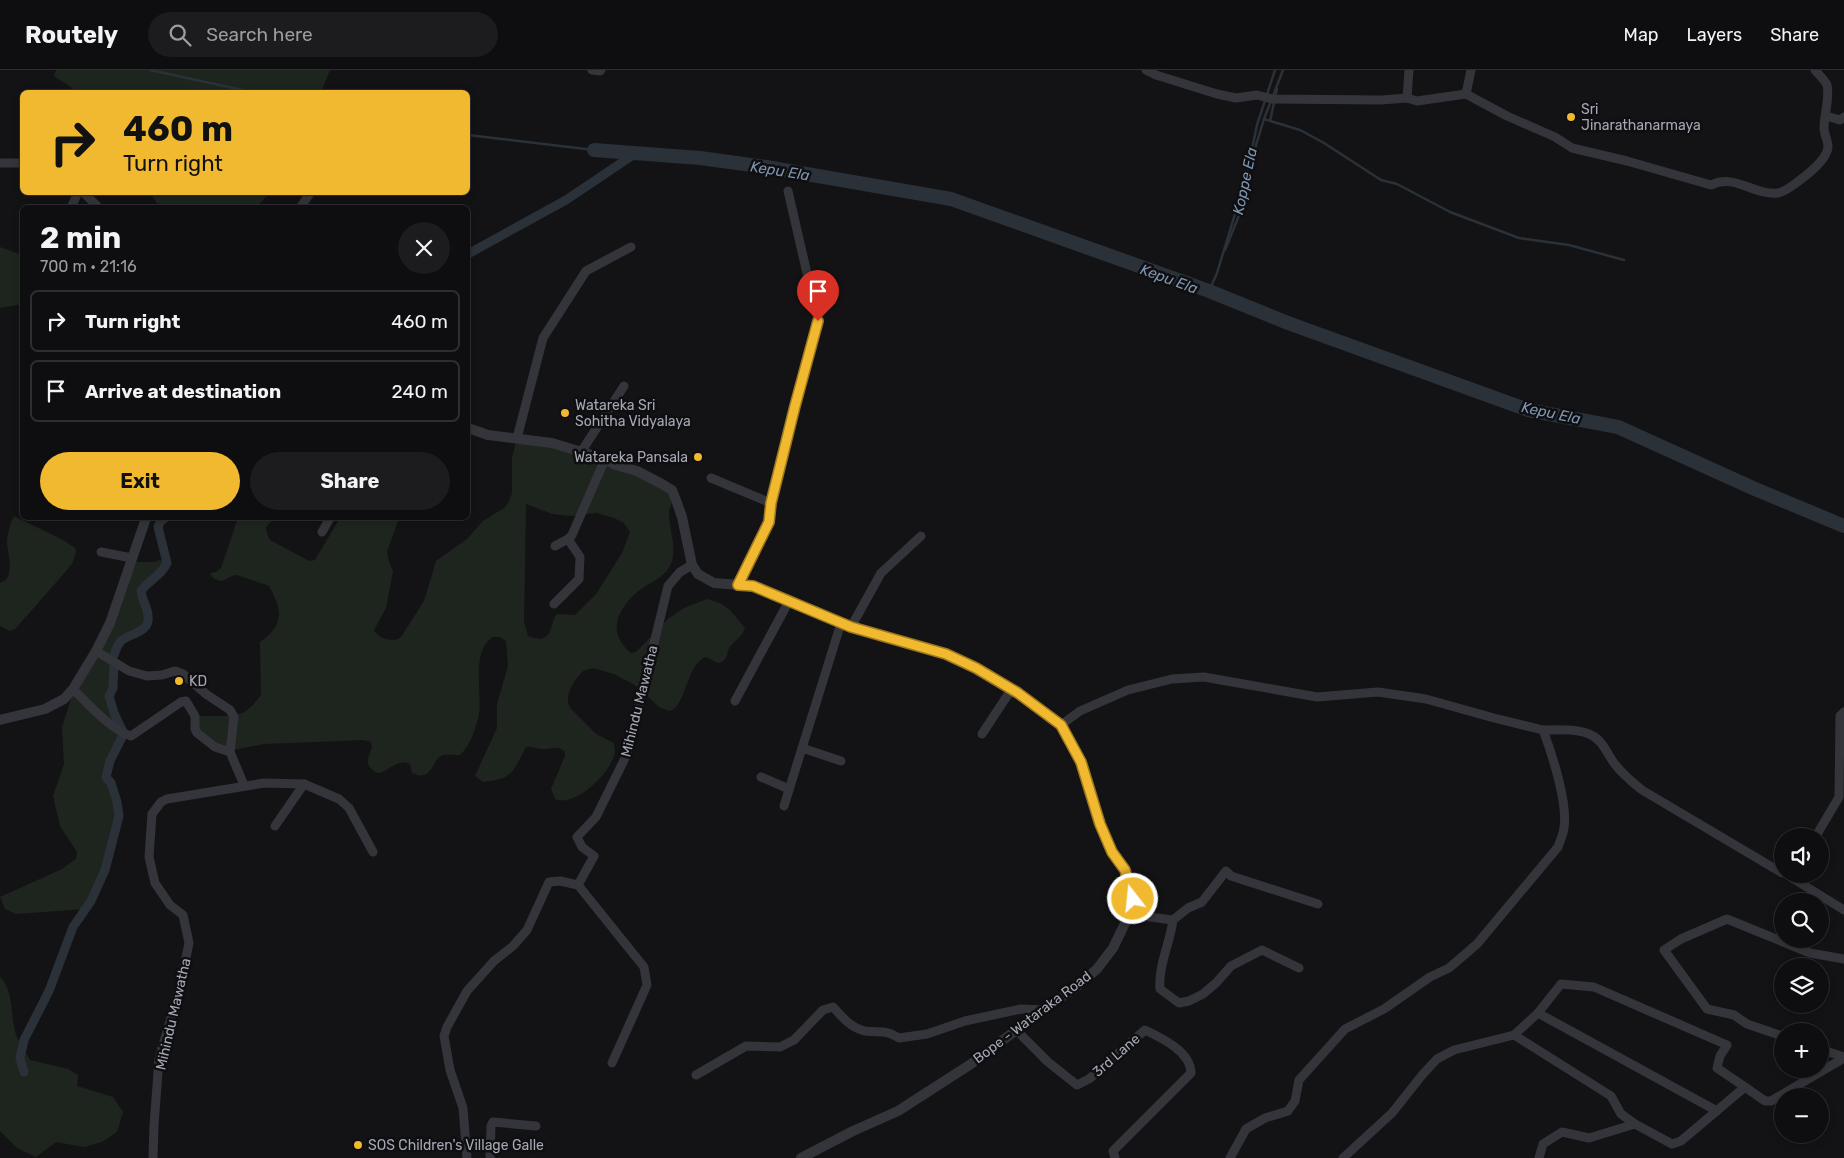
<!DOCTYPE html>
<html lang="en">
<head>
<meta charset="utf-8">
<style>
  :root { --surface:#0e0e10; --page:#1c1c1e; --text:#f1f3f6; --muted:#9b9c9f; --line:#2e2e30; --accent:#f1b930 }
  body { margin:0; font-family:Rubik,sans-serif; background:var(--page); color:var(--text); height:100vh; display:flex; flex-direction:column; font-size:19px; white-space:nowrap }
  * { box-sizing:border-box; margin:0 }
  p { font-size:16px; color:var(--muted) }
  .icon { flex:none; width:28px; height:28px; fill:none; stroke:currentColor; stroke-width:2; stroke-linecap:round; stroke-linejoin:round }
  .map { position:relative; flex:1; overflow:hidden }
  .details { position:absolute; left:20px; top:135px; width:450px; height:315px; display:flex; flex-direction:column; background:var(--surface); border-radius:8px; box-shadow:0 2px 8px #0003,0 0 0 1px var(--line) }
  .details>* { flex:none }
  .banner { position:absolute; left:20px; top:20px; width:450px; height:105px; border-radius:8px; box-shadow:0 2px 8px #0003,0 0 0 1px var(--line); background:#f1b930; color:#111; overflow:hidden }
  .buttons { position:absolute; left:1774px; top:758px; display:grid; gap:10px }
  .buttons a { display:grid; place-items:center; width:55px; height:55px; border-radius:50%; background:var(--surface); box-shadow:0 2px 8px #0003,0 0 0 1px var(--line); font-size:25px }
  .pin { position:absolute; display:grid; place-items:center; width:42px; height:42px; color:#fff; margin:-51px -21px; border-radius:50% 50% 50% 0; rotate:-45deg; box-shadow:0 0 5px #0007 }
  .pin .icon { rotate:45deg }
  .me { position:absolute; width:55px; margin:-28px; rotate:344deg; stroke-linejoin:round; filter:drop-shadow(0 0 4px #0008) }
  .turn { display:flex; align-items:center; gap:18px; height:105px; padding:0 20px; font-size:22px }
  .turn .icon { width:65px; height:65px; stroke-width:2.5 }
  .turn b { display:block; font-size:35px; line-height:42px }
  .round { display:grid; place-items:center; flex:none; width:52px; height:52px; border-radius:26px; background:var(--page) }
  .overview { display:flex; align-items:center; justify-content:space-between; height:85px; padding:0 20px }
  h1 { font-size:30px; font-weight:700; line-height:38px }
  .primary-button { display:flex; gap:10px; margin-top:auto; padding:10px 20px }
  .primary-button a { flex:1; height:58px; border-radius:30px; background:var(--accent); color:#111; font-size:20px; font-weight:700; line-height:58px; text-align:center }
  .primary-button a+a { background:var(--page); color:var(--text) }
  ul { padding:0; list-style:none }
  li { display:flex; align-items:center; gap:15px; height:62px; margin:0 10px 8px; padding:0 10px; border:2px solid var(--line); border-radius:8px }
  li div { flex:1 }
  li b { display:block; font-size:19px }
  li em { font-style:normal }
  header { display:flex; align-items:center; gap:30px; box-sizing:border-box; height:70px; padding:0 25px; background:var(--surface); border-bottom:1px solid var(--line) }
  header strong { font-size:24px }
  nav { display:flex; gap:28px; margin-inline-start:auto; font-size:18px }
  .search { width:350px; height:45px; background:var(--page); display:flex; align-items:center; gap:12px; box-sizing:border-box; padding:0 18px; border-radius:28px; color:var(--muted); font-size:19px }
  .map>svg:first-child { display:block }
  .green { fill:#1e251f; fill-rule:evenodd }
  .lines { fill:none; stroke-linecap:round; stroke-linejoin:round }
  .stream { stroke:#2a3139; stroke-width:2.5 }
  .canal { stroke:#2a3139; stroke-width:9 }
  .river { stroke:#2a3139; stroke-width:14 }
  .minor { stroke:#34353a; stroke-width:9 }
  .tertiary { stroke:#34353a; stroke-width:10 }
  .route-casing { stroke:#9d781f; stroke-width:12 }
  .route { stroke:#f1b930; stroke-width:9 }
  .poi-dot { fill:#f1b930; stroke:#0f0e10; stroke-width:2 }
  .labels { text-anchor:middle; stroke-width:5; stroke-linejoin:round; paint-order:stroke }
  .poi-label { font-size:14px; fill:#a5a9b5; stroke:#0f0e10; text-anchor:start }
  .street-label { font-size:14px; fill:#a5a9b5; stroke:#0f0e10 }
  .water-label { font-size:15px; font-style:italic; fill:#7c95b1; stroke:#0f0e10 }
</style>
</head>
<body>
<header>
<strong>Routely</strong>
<div class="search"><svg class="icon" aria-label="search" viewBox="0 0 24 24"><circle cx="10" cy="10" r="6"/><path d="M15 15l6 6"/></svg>Search here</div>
<nav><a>Map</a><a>Layers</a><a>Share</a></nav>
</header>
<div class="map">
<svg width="1844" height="1088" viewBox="0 0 1844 1088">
  <rect width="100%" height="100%" fill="#131315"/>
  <g class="green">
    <polygon points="56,0 330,0 321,22 78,22 54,6"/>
    <polygon points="150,123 269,123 256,138 175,138 157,133"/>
    <polygon points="0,177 22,185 22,234 0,238"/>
    <path d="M517 368 586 383 672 420C672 424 673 428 672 432 671 436 669 438 669 443 669 459 678 480 670 496 664 508 647 514 637 522 616 541 607 563 631 583L636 582 669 548 684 538 707 529 720 533 730 540 745 558C743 566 735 570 730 577 727 581 728 585 725 589 723 592 722 592 718 593L706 587C689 593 686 626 676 637 676 638 670 641 669 641L659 637 635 615 614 604 593 598 583 601 576 609 571 617 568 626V633L571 639 596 664 614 673C614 676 615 679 615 681 613 702 575 738 555 729L551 719 565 686V682C557 674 551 680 542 679 536 679 532 676 526 677 512 702 514 709 483 712L475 706 497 658V634L508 596 506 571 500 567H493C471 580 482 622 479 644 476 658 470 676 460 685 455 685 448 684 443 685 431 689 433 713 412 703L410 694C397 687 390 702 377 703 363 694 368 690 372 677L371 672 363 670 264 674 228 681 197 663 195 646H230L243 643 252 636 261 625 260 572C284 555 283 541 269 516L237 505 232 506 222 511C216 510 212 509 210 503L216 502 221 498 238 448H275L266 457 267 464 270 470 309 491 315 490 340 448H399L387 482 389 492 393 501 386 538 374 560C378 569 394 573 401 567L424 531 436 491 467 469 483 451 504 438 508 433 512 423V388ZM526 434 552 444 571 446 596 443 614 448 624 453 630 462 622 483 596 524 575 545 558 544 555 546 549 564 542 569 533 568 528 566 524 552Z"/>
    <path d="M14 446 63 470 75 478 76 482 72 494 32 540 15 559 10 561 0 556V513C16 508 8 486 7 473 7 465 10 454 14 446Z"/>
    <path d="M160 490 167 491C164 505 149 510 141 521 142 537 152 542 144 559L121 571 117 577 115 584 117 603 109 626 114 643 124 663 110 691 106 707C114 716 118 731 118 744 119 751 115 759 114 767 107 792 101 817 85 839L16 844 5 839 0 827 62 799 76 789 77 782 60 756 53 726 64 694 62 657 74 620 95 587 131 492H154Z"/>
    <path d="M0 907C14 921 10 942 15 961 17 970 25 981 30 990L68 999 78 1005 77 1016 113 1027 123 1042 117 1062 102 1072 84 1077 56 1072 36 1087 17 1078 0 1061Z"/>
  </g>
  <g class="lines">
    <g class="stream">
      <polyline points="150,0 252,22"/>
      <polyline points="1264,49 1300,60 1324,73 1381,110 1397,114 1450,142 1519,168 1569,175 1624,190"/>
      <polyline points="1270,51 1277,19"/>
      <polyline points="468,65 594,80"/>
      <polyline points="1250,89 1257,55 1275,0"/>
      <polyline points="1225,180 1240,143 1246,114"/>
      <polyline points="1209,221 1217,203 1264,49 1283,0"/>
    </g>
    <g class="canal">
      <polyline points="468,184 566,130 636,83"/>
      <path d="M114 585C116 580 117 575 121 571 131 563 151 562 148 545 147 536 142 530 141 521 149 510 161 506 167 493L158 457 160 452 165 448"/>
      <polyline points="114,595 113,618 109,626 114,643 123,662"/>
      <polyline points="24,1002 20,988 24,970 49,921 73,857 91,831 105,800 119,746 117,732 111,713 106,707 110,691 122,667"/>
    </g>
    <polyline class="river" points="594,80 700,88 766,97 951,129 1209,221 1288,253 1528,340 1618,357 1755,419 1844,456"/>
    <g class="minor">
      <polyline points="592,0 600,1 601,0"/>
      <path d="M1146 0 1156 5 1217 24 1236 28 1257 25 1272 29 1381 30 1407 28 1417 31 1466 24 1507 46 1555 67 1572 78 1627 91 1711 115C1735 103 1754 126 1778 123 1788 121 1797 112 1804 107 1813 100 1827 88 1828 77 1828 70 1824 64 1824 58 1824 45 1830 27 1827 15 1825 10 1818 4 1815 0"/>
      <polyline points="1466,24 1471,0"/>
      <polyline points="1407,28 1409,0"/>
      <polyline points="1826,46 1840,50 1844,47"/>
      <polyline points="0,93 22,93"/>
      <polyline points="83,122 99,138"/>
      <polyline points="71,138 78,122"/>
      <polyline points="300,138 311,122"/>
      <polyline points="517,368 543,268 586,201 631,177"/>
      <polyline points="581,382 624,316"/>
      <polyline points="711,408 771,433"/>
      <polyline points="322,462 330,448"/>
      <polyline points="555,476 568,469 572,465 605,389"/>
      <polyline points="101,482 132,488"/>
      <polyline points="738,515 769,452 771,433 795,336 818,251 788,121"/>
      <polyline points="554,534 579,509 580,487 568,469"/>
      <polyline points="851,557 881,503 921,466"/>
      <polyline points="96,581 129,601 147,606 162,605 175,601 183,604 206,624 230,640 234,647 230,682"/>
      <path d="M73 619C88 634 111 660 131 666L181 632 186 631 195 646V659L197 663 215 677 230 682 244 715"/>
      <polyline points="735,631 789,531"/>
      <path d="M1061 655 1080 641 1128 620 1172 609 1204 607 1317 627 1378 622 1426 629 1494 648 1543 660C1552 684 1568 733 1564 758 1563 765 1560 771 1558 777L1477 874 1449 898 1430 907 1384 939 1345 959 1299 1010 1295 1031 1288 1041 1265 1048 1246 1059 1230 1088"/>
      <path d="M1543 660C1559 660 1579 658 1593 666 1604 672 1607 684 1614 693 1622 704 1632 712 1642 720L1782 803"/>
      <polyline points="982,664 1011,620"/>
      <polyline points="802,678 841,691"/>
      <polyline points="761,707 789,719"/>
      <polyline points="784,736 841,553"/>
      <polyline points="275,756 304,714"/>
      <polyline points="1816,766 1839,727 1840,646 1844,642"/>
      <polyline points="1792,808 1844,840"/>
      <polyline points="578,815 594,786 582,777 577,767 596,747 627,684 668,516 680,502 692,495"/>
      <path d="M1130 843 1150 847 1173 850C1170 873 1158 896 1160 919L1179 933 1189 931 1203 924 1216 913 1231 896 1262 880 1299 898"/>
      <polyline points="1173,850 1188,838 1202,832 1226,801 1231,806 1318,834"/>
      <polyline points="1538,943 1717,1041"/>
      <path d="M1016 960 1048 992 1077 1015 1089 1009 1145 960C1162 968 1191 982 1191 1003L1113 1081 1115 1088"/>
      <polyline points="1514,965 1611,1026 1621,1044 1635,1054 1672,1074 1681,1071 1745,1017 1765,1031 1771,1031 1844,988"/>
      <polyline points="1782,966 1747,954 1734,945 1707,939 1664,880 1681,869 1727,849 1810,883 1844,889"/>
      <polyline points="1820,979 1844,987"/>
      <path d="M696 1005 746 976 780 977 794 970 823 940 833 937C842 947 851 958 865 961 880 963 885 959 899 968L927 964 965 951 1021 939 1043 940"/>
      <polyline points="153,1088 154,1055 159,989 180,917 189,873 183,845 170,835 155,813 149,787 152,744 161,732 167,729 264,713 304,714 339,729 349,738 373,782"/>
      <polyline points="467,1088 463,1038 450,1000 444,966 447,957 467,921 494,891 513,876 527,860 549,812 560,811 578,815 644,897 647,915 612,993"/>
      <polyline points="490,1088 491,1056 493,1052 536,1056"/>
      <polyline points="1343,1088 1392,1043 1423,1004 1437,989 1454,980 1514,965 1538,943 1561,914 1594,917 1727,975 1720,986 1717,998 1745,1017"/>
      <polyline points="1539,1088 1543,1074 1562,1062 1589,1068 1635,1054"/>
    </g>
    <g class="tertiary">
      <polyline points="468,358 488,365 552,373 605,389 616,395 637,401 662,414 672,420 676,430 682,447 692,495 698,504 714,513 753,516 851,557 946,584 976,598 1018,623 1061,655 1081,692 1100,754 1112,781 1125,800 1133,829 1130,843 1113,878 1097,899 1075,918 1043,940 971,994 898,1041 853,1061 801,1088"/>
      <polyline points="0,650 45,639 64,629 73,619 96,581 110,553 146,448"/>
    </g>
  </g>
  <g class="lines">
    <g class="route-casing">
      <polyline id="route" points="818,251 795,336 771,433 769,452 738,515 753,516 851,557 946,584 976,598 1018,623 1061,655 1081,692 1100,754 1112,782 1125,800 1133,829"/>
    </g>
    <use href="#route" class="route"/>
  </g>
  <g class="poi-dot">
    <circle cx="1571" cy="47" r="5"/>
    <circle cx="565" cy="343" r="5"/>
    <circle cx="698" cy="387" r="5"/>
    <circle cx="179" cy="611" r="5"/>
    <circle cx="358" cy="1075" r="5"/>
  </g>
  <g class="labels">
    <g class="poi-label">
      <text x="1581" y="44">Sri<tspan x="1581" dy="16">Jinarathanarmaya</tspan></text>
      <text x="575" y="340">Watareka Sri<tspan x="575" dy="16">Sohitha Vidyalaya</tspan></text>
      <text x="688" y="392" text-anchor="end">Watareka Pansala</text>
      <text x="189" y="616">KD</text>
      <text x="368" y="1080">SOS Children's Village Galle</text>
    </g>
    <g class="street-label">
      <text transform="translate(639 631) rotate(-76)" y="5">Mihindu Mawatha</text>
      <text transform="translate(173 944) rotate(-77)" y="5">Mihindu Mawatha</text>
      <text transform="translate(1032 947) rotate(-37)" y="5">Bope - Wataraka Road</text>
      <text transform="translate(1116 985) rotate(-41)" y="5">3rd Lane</text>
    </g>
    <g class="water-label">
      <text transform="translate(780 101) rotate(9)" y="5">Kepu Ela</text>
      <text transform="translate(1245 111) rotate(-78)" y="5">Koppe Ela</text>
      <text transform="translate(1169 209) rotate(20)" y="5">Kepu Ela</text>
      <text transform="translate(1551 343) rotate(12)" y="5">Kepu Ela</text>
    </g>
  </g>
</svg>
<div class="buttons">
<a><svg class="icon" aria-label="sound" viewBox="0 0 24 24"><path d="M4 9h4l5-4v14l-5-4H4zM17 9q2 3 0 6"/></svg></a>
<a><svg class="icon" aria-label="search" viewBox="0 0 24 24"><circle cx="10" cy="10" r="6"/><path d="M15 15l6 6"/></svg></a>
<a><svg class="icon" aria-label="layers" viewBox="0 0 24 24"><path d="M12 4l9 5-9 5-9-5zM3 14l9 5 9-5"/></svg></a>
<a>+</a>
<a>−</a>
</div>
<div class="pin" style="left:818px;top:251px;background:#d93025"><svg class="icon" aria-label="arrive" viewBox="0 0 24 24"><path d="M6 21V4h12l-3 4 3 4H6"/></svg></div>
<svg class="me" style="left:1133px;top:829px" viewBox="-20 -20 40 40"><circle r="17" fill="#f1b930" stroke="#fff" stroke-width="3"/><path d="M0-11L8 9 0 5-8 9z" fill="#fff"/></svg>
<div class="banner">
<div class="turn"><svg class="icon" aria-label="right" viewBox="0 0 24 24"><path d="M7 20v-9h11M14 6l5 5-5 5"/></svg><div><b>460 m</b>Turn right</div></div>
</div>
<section class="details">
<div class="overview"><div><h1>2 min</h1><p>700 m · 21:16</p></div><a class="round"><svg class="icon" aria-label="close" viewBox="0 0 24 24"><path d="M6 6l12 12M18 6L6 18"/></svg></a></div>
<ul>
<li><svg class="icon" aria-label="right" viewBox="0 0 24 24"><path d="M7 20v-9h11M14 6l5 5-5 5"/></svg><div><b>Turn right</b></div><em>460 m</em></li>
<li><svg class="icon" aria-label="arrive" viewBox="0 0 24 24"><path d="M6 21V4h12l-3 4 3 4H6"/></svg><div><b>Arrive at destination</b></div><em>240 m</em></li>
</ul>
<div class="primary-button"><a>Exit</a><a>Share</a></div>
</section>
</div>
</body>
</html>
